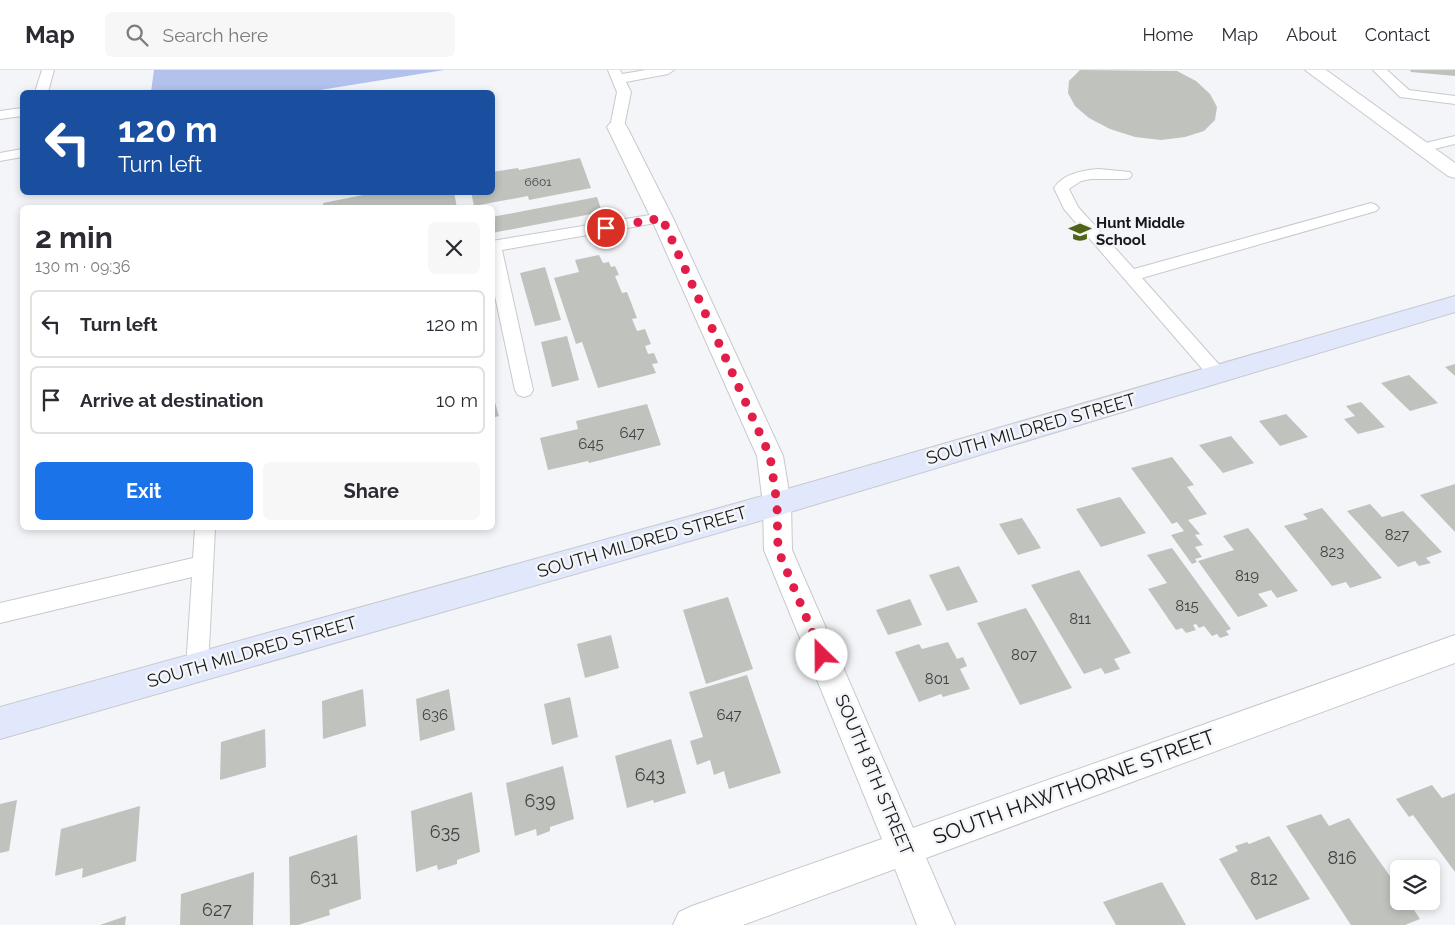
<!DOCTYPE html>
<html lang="en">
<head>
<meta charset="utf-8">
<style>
  :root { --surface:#fff; --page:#f7f7f7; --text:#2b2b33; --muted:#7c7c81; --line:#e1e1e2; --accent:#1a73e8 }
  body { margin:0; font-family:Raleway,sans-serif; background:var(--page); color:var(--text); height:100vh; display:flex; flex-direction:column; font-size:19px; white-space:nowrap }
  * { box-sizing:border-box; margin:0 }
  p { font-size:16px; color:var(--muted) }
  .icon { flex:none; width:28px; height:28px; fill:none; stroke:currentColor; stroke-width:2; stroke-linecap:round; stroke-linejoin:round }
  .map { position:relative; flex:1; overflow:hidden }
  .panel { position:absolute; left:20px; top:135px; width:475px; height:325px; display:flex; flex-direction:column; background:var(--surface); border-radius:8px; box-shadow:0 2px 8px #0003 }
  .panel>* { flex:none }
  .hud { position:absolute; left:20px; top:20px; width:475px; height:105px; border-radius:8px; box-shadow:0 2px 8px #0003; background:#1a4fa0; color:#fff; overflow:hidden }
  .tools { position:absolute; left:1390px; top:790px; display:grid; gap:10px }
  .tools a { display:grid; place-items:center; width:50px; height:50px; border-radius:8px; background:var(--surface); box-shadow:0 2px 8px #0003; font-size:25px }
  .pin { position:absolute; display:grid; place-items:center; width:42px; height:42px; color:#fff; margin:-21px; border:2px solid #fff; border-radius:50%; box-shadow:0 1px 5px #0007 }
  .me { position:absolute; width:55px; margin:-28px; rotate:337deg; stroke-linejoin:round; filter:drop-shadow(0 0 4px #0008) }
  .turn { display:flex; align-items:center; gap:18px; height:105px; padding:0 15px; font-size:22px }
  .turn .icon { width:65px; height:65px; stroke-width:2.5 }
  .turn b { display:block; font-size:35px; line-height:42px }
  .round { display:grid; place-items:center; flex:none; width:52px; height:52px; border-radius:8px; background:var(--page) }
  .summary { display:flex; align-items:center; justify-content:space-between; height:85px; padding:0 15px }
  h1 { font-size:30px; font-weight:700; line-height:38px }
  .cta { display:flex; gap:10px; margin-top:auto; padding:10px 15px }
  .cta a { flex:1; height:58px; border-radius:8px; background:var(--accent); color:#fff; font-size:20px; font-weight:700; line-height:58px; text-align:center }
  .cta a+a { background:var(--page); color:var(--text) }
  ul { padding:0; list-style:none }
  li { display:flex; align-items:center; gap:15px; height:68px; margin:0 10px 8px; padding:0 5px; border:2px solid var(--line); border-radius:8px }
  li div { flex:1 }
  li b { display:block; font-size:19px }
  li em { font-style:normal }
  header { display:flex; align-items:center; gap:30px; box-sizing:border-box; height:70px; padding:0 25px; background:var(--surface); border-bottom:1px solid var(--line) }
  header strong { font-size:24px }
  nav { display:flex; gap:28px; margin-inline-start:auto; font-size:18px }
  .search { width:350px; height:45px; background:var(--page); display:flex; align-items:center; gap:12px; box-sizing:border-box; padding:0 18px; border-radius:8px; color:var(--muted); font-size:19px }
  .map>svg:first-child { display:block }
  .green { fill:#b3c2ec }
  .building { fill:#c0c2be }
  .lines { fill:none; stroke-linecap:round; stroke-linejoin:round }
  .service-casing { stroke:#c8c9cd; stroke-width:2 }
  .minor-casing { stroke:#c8c9cd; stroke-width:2 }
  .secondary-casing { stroke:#c8c9cd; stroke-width:2 }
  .service { fill:#fff; fill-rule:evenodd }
  .minor { fill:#fff; fill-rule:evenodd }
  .secondary { fill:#e1e8fc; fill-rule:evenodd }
  .route { stroke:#e11d48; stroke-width:9; stroke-dasharray:0 16.2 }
  .labels { text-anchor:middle; stroke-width:5; stroke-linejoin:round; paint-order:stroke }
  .far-number-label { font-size:12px; fill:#414242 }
  .far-poi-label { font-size:15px; font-weight:bold; fill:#171819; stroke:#f4f5f8; text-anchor:start }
  .number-label { font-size:15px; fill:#414242 }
  .street-label { font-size:18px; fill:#171819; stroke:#f4f5f8 }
  .near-number-label { font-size:18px; fill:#414242 }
  .near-street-label { font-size:21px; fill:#171819; stroke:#f4f5f8 }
</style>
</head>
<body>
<header>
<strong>Map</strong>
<div class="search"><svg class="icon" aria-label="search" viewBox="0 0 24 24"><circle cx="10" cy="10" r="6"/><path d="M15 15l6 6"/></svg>Search here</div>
<nav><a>Home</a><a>Map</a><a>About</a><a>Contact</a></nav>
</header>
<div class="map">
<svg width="1455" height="855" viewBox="0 0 1455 855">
  <rect width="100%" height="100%" fill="#f4f5f8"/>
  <polygon class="green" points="154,0 444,0 308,22 151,22"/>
  <g class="building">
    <polygon points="1080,0 1177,1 1196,11 1210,24 1217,37 1215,50 1204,61 1185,67 1161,70 1135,67 1110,59 1089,48 1075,36 1068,23 1069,11"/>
    <polygon points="1410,0 1455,0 1455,6 1411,2"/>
    <polygon points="580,88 591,118 529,130 528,126 474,136 471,122 492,122 492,102 518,98 519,100"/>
    <polygon points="378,122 454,122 457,138 323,138 323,133"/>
    <polygon points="597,127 602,142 492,163 492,147"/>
    <polygon points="599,185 603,193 609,192 611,197 615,196 619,205 615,206 622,223 627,222 637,248 632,249 637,261 645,259 651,274 645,276 648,284 654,283 658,293 652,294 656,303 598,318 582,272 576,274 554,208 579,202 575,190"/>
    <polygon points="545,197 561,250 535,256 520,203"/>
    <polygon points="567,266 579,310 552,317 541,272"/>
    <polygon points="1455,294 1455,306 1445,297"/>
    <polygon points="1409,305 1438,333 1410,341 1381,313"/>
    <polygon points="492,322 499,346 492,348"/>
    <polygon points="1361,332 1385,357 1358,364 1344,349 1355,346 1346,336"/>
    <polygon points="647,334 661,375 589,393 588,391 548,400 540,368 578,359 576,351"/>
    <polygon points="1286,344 1308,367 1280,376 1259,351"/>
    <polygon points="1231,366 1254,393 1223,403 1199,375"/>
    <polygon points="1172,387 1194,415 1187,417 1207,444 1188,450 1200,464 1195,465 1203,475 1195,477 1202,487 1195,489 1197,492 1192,494 1171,465 1184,461 1177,452 1172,454 1131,398"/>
    <polygon points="1455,414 1455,462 1420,425"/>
    <polygon points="1120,427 1146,463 1101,477 1076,439"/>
    <polygon points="1370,434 1382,447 1403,441 1442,482 1426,488 1431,493 1419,496 1415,491 1398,497 1347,441"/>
    <polygon points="1322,438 1382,508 1350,518 1346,512 1332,516 1284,456 1308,449 1303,444"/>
    <polygon points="1022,448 1041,478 1018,485 999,454"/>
    <polygon points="1248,458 1298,521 1277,528 1271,520 1258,524 1268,536 1238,547 1198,491 1234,480 1223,466"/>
    <polygon points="1172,478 1231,559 1226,561 1229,565 1220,568 1217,564 1212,566 1204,556 1199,558 1196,554 1193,555 1196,560 1186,563 1182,558 1176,560 1148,519 1167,513 1147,485"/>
    <polygon points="959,496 978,532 947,541 929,505"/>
    <polygon points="1079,500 1131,583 1114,589 1120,599 1105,604 1101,598 1084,604 1031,515"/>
    <polygon points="728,527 753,599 706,614 683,540"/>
    <polygon points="910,529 922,555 888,565 876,540"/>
    <polygon points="1026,538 1072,618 1020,635 977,553"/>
    <polygon points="611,565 619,598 585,608 577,574"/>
    <polygon points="948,572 957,589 963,587 967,596 960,599 970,619 943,627 941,624 919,632 895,582 919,574 922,579"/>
    <polygon points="747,605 781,703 729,719 724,701 714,705 710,690 697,695 690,671 703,667 689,622"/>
    <polygon points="363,619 366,656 323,669 322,631"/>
    <polygon points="449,619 455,660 420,671 416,629"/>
    <polygon points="570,627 578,667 552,675 544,634"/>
    <polygon points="265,659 266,697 220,710 221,672"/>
    <polygon points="671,669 686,723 654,733 653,730 627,738 615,686"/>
    <polygon points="563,696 574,749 550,757 550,761 537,766 536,759 515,766 506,713"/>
    <polygon points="1432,715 1442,728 1455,723 1455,802 1413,745 1409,747 1396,729"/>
    <polygon points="472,722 480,782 457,790 457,794 438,800 437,795 416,802 411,741"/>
    <polygon points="17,730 9,781 0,783 0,734"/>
    <polygon points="140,736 136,791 82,808 83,798 55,806 61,759"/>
    <polygon points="1321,744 1329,756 1349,748 1399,819 1399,831 1408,831 1420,849 1405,855 1351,855 1286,756"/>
    <polygon points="357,765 361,829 329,840 330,845 298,855 290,855 289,787"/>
    <polygon points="1269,766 1310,829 1256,850 1219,789 1238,781 1235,776 1247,772 1249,774"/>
    <polygon points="254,802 253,855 180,855 181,824"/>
    <polygon points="1162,812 1186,855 1116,855 1103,832"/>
    <polygon points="126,846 125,855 100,855"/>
  </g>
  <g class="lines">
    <g class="service-casing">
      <g id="service">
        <polygon points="42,0 54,0 48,22 35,22"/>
        <polygon points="608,0 620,0 622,4 646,0 674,0 668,4 626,12 631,22 624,57 617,61 610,57 617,22"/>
        <polygon points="1373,0 1387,0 1409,20 1455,26 1455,34 1400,27"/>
        <polygon points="22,38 22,46 0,49 0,41"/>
        <polygon points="1455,66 1455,74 1422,82 1417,81 1415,78 1417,75"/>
        <polygon points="22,79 22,87 0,91 0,83"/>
        <path d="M1099 99 1130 102 1132 105 1130 108 1125 109H1091L1081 111 1069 119 1078 137 1134 199 1371 133 1376 135 1379 138 1376 141 1142 208 1223 299 1226 304 1223 309 1217 311 1211 309 1064 139 1054 118C1063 104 1083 100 1099 99Z"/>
        <polygon points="662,143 667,145 670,148 667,151 502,180 533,320 530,325 524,327 518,325 515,320 492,212 492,171"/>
        <polygon points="195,458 215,458 208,598 205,606 197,609 189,606 186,598 192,507 0,553 0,533 193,488"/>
      </g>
    </g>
    <g class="minor-casing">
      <g id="minor">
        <polygon points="1305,0 1326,0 1455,93 1455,108 1448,106"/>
        <polygon points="617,51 624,53 627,57 673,148 783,386 791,434 792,480 913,758 1455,565 1455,593 926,788 955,855 917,855 895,799 743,855 673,855 679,842 692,836 882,769 764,480 763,434 757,386 651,148 607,57 610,53"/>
      </g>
    </g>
    <g class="secondary-casing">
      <polygon id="secondary" points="1455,226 1455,242 777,446 0,669 0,637 777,422"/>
    </g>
    <use href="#service" class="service"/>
    <use href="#minor" class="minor"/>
    <use href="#secondary" class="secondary"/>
  </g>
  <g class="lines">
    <polyline class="route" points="606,158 662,148 770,386 777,434 778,480 822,585"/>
  </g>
  <defs>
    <g id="school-bare" transform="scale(1.725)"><path d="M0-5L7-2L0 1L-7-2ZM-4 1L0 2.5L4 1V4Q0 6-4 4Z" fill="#4d6514" stroke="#f4f5f8" stroke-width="2.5" paint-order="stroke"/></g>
  </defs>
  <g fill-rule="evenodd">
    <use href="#school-bare" x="1080" y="162"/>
  </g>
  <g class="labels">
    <g class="far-number-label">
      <text x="538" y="116">6601</text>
    </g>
    <g class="far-poi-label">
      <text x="1096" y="158">Hunt Middle<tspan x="1096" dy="17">School</tspan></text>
    </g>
    <g class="number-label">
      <text x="632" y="368">647</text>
      <text x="591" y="379">645</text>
      <text x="1397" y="470">827</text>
      <text x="1332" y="487">823</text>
      <text x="1247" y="511">819</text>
      <text x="1187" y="541">815</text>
      <text x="1080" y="554">811</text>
      <text x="1024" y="590">807</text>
      <text x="937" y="614">801</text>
      <text x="435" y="650">636</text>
      <text x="729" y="650">647</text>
    </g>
    <g class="street-label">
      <text transform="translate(1031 359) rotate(-16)" y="6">SOUTH MILDRED STREET</text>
      <text transform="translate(642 472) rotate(-16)" y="6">SOUTH MILDRED STREET</text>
      <text transform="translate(252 582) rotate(-16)" y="6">SOUTH MILDRED STREET</text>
      <text transform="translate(874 705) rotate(67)" y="6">SOUTH 8TH STREET</text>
    </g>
    <g class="near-number-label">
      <text x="650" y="711">643</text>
      <text x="540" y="737">639</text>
      <text x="445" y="768">635</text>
      <text x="1342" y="794">816</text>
      <text x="324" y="814">631</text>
      <text x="1264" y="815">812</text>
      <text x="217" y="846">627</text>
    </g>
    <g class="near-street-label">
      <text transform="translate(1074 717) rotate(-20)" y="7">SOUTH HAWTHORNE STREET</text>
    </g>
  </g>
</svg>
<div class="tools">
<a><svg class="icon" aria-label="layers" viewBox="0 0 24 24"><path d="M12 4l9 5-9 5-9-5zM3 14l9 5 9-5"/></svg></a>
</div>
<div class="pin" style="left:606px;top:158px;background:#d93025"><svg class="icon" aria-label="arrive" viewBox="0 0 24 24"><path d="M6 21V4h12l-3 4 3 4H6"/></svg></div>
<svg class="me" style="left:822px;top:585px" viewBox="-20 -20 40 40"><circle r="19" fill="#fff"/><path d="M0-13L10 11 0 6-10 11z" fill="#e11d48"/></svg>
<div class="hud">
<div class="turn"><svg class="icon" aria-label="left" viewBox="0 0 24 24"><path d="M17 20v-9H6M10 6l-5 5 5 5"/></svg><div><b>120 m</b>Turn left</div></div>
</div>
<section class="panel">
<div class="summary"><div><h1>2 min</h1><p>130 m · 09:36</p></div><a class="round"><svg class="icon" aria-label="close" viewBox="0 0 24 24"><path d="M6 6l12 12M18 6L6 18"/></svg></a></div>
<ul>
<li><svg class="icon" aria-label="left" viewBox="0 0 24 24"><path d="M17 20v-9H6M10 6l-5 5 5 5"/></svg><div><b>Turn left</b></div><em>120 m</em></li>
<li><svg class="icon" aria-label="arrive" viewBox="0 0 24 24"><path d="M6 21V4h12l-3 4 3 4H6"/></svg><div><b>Arrive at destination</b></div><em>10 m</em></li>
</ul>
<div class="cta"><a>Exit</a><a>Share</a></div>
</section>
</div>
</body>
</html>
